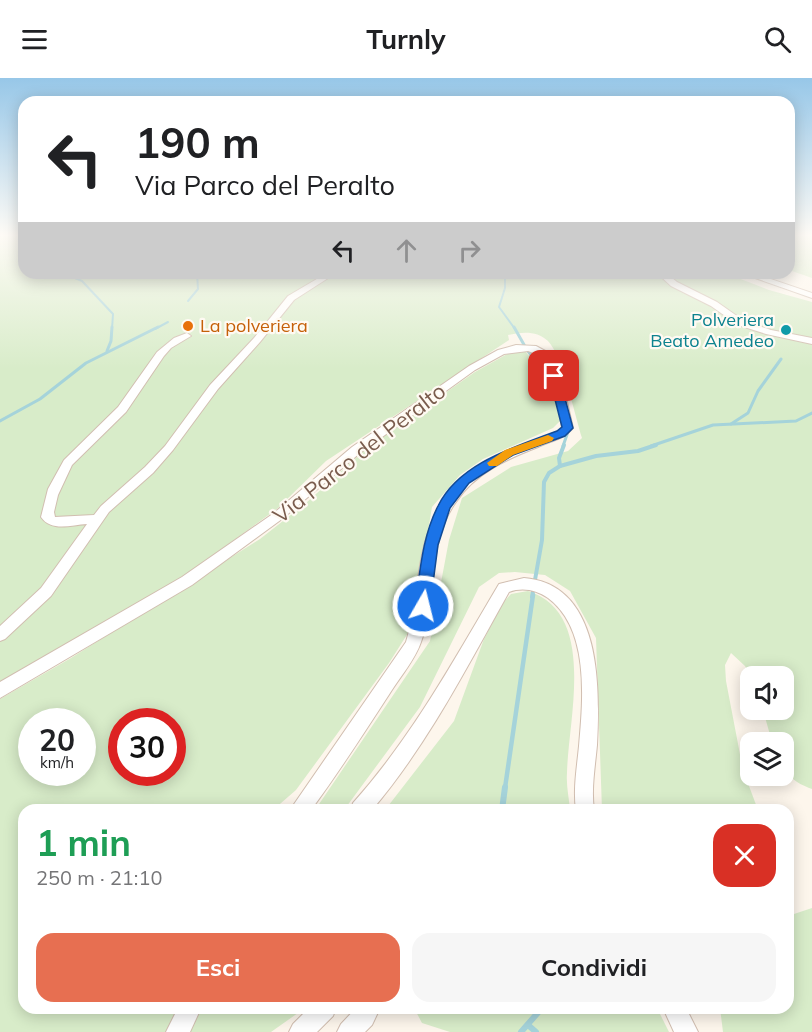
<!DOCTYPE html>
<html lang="it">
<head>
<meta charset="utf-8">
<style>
  :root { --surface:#fff; --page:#f6f6f6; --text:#202124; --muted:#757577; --accent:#e76f51 }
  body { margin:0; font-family:Mulish,sans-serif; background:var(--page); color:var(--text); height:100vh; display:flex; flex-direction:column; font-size:22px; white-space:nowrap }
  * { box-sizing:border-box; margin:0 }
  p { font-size:20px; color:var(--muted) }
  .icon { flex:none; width:33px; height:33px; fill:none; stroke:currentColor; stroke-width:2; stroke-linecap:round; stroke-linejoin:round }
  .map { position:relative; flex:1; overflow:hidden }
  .sheet { position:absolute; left:18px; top:726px; width:776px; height:210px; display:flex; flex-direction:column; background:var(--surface); border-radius:18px; box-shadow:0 3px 15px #0003 }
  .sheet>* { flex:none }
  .top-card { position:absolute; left:18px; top:18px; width:777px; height:183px; border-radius:18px; box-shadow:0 3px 15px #0003; background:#fff; color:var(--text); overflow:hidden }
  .controls { position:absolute; left:740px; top:588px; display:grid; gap:12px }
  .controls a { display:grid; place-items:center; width:54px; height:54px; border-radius:12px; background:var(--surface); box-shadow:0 3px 15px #0003; font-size:30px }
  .speed { position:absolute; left:18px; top:630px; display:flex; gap:12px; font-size:30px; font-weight:700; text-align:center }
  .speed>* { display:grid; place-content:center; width:78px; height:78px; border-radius:50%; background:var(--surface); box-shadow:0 3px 15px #0003; line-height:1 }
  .speed small { font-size:15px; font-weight:400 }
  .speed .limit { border:9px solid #d22; background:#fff; color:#111 }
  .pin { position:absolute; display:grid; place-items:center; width:51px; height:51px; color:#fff; margin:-26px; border-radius:12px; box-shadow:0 3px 9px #0006 }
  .me { position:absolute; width:66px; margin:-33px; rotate:8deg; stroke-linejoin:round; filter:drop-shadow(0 0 4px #0008) }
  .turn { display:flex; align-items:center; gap:21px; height:126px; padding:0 18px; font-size:27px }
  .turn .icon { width:78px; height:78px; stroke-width:2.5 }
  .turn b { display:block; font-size:42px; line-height:51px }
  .lanes { display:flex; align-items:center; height:57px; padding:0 18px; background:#0003; justify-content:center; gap:30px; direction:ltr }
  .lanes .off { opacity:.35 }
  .round { display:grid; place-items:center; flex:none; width:63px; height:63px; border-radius:18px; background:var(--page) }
  .headline { display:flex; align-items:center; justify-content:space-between; height:102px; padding:0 18px }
  h1 { font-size:36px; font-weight:700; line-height:45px; color:#1e9e55 }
  .cta { display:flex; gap:12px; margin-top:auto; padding:12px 18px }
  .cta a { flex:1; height:69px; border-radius:18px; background:var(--accent); color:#fff; font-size:24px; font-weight:700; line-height:69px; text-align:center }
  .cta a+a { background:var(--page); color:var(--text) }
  header { display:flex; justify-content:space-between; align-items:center; height:78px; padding:0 18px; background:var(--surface); font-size:27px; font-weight:700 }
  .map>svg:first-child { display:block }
  .green { fill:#d8ecc9; fill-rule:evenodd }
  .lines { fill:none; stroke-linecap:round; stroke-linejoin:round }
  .stream-far4 { stroke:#a5d3da; stroke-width:2 }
  .stream-far3 { stroke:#a5d3da; stroke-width:3 }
  .stream-far2 { stroke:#a5d3da; stroke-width:4 }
  .stream-far1 { stroke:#a5d3da; stroke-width:4.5 }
  .stream { stroke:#a5d3da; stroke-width:6 }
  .minor-casing { stroke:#d1beb0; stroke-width:2 }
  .minor { fill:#fff; fill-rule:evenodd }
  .route { fill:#1a73e8; stroke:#114b97; stroke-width:1.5 }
  .slow { fill:#f59e0b }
  .food-dot { fill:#e8710a; stroke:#fffaf3; stroke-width:2 }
  .culture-dot { fill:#0f9aa8; stroke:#fffaf3; stroke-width:2 }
  .labels { text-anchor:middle; stroke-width:4.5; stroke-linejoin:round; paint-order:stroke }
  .far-culture-label { font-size:18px; fill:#0d838f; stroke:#fffaf3; text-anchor:end }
  .far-food-label { font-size:18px; fill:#c56008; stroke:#fffaf3; text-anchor:start }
  .street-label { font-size:22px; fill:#7a5c4d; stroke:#fffaf3 }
</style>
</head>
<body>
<header><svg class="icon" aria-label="menu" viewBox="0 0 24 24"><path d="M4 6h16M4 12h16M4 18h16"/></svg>Turnly<svg class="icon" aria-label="search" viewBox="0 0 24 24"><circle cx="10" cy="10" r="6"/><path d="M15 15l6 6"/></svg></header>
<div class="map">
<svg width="812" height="954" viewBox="0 0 812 954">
  <rect width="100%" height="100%" fill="#fdf6ec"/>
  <g class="green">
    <path d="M0 157H24V195H725L769 212 812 224V711C785 701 783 691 783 664H772L763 632H783V598H751L745 588 731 575 725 587 726 603 743 692 758 732H602L596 560 570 513 545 497 515 494 499 495 479 509 420 629 344 732H315L430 563 449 462 462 420 511 389 568 373 582 360C575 338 562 277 548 263 537 252 521 254 508 257L509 262 326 383 278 430 182 500 0 605Z"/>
    <polygon points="789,157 812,157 812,200 789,192"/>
    <path d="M525 273 529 278 537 280 546 287 560 343 553 350 483 381 460 397 432 429 415 531 408 555 389 585 296 712 273 732H24V930H305L271 954H0V621L71 580 260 461 306 425 368 369 475 294 509 275ZM32 644H82V694H32ZM122 644H172V694H122Z"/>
    <path d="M528 513C598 535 568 641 567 695 566 707 569 720 570 732H385L454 643 484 561 502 526 511 516Z"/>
    <polygon points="812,830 812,954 723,954 720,930 788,930 788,838"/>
    <polygon points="414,930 657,930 669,954 450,954 422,945"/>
  </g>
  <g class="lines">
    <g class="stream-far4">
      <polyline points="18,161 24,167"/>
      <polyline points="63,195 82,203 113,236 112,251"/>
      <polyline points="505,195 505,210 499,229 515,251"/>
      <polyline points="506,197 520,195"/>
      <polyline points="188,223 198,211 197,195"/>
      <polyline points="155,251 168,244"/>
    </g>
    <g class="stream-far3">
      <polyline points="514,249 527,272 551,301"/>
      <polyline points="107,273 111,263 112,249"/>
      <polyline points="566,325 570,341"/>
      <polyline points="0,343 40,321 86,285 158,249"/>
      <polyline points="731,346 748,335 758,313 781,281"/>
      <polyline points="563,368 569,351"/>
      <polyline points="651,368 713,347 796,343 812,335"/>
    </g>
    <g class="stream-far2">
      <polyline points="560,388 559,380 564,367"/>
      <polyline points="532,519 542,462 544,404 549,395 560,388 596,378 638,373 656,367"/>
    </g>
    <polyline class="stream-far1" points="505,710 533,517"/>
    <g class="stream">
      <polyline points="502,732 505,709"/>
      <polyline points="528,947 536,954"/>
      <polyline points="521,954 542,930"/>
    </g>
    <g class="minor-casing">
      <g id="minor">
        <path d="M327 195H336L294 222 260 264 218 311 173 372 153 395 109 434 51 518 5 561 0 563V548L41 510 87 446C71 447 51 454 41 439L48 411 64 382 118 329 157 274 174 260 187 255 191 258 171 270 164 278 126 334 72 387 58 417 54 434 55 439 94 437 101 428 145 389 165 368 210 307 254 260 288 218Z"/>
        <polygon points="657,195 666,195 677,204 717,224 744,243 771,252 812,260 812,266 766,256 738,247 711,228 671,208"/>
        <polygon points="741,195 753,195 812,215 812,220"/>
        <path d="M516 267 536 268 549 275 564 311 573 350C564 361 551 363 538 369 507 381 475 395 456 424 426 465 438 519 421 564 415 582 400 599 390 615 364 655 339 694 311 732H290L406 564C415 535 416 506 422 477 437 400 490 378 557 354L562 349 554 311 542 278 528 273 504 276 475 292 360 375 282 441 192 507 0 620V604L182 499 274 435 352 369 469 288 498 272Z"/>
        <path d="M524 500C602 506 600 610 597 667 595 689 591 711 594 732H576C573 711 577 689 579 668 583 622 590 551 548 520 536 512 523 509 509 514 467 589 428 666 372 732H351L353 725C412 659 454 582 499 506Z"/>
        <polygon points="178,930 201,930 190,954 166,954"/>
        <polygon points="309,930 336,930 333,938 317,954 289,954 293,946"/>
        <polygon points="356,930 380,930 372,947 365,954 337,954 341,946"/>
        <polygon points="663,930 686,930 698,954 674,954"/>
      </g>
    </g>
    <use href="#minor" class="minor"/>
  </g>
  <linearGradient id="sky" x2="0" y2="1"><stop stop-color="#97c7e8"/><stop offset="0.54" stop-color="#fefbf6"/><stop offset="1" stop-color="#fefbf6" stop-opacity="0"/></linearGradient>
  <rect width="812" height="291" fill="url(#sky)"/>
  <path class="route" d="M551 295 559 298 573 350 565 358 513 377 469 405 450 430 438 467 430 528 428 532H417L415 528C420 495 422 459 438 428 459 385 515 369 557 353L562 349 549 298Z"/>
  <polygon class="slow" points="548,357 554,360 552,363 513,377 497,388 489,388 487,385 505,372"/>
  <circle class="food-dot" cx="188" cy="248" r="6"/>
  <circle class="culture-dot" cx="786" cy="252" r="6"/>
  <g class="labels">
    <g class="far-culture-label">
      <text x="774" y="248">Polveriera<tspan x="774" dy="21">Beato Amedeo</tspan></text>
    </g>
    <g class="far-food-label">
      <text x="200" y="254">La polveriera</text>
    </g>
    <g class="street-label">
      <text transform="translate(359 375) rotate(-38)" y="8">Via Parco del Peralto</text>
    </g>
  </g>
</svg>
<div class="controls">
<a><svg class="icon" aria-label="sound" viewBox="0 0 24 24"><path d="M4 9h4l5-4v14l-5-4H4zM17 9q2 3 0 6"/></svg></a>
<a><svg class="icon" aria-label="layers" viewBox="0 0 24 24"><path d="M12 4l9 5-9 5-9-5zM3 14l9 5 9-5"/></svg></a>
</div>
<div class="speed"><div>20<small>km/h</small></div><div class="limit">30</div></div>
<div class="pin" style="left:554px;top:298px;background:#d93025"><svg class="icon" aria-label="arrive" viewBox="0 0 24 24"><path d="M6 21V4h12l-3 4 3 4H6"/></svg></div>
<svg class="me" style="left:423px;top:528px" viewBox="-20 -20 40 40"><circle r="17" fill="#1a73e8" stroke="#fff" stroke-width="3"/><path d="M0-11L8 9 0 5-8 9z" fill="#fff"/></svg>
<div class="top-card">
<div class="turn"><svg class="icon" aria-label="left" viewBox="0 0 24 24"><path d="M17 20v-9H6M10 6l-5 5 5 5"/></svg><div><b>190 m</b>Via Parco del Peralto</div></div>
<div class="lanes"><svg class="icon" aria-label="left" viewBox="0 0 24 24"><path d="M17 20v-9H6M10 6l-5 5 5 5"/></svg><svg class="icon off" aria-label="ahead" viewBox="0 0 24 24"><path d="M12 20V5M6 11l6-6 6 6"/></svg><svg class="icon off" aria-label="right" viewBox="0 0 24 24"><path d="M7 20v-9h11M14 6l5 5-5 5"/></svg></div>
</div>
<section class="sheet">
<div class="headline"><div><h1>1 min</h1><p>250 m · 21:10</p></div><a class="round" style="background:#d93025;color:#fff"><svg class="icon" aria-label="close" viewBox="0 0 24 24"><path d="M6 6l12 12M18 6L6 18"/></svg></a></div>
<div class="cta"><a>Esci</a><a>Condividi</a></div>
</section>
</div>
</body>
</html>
